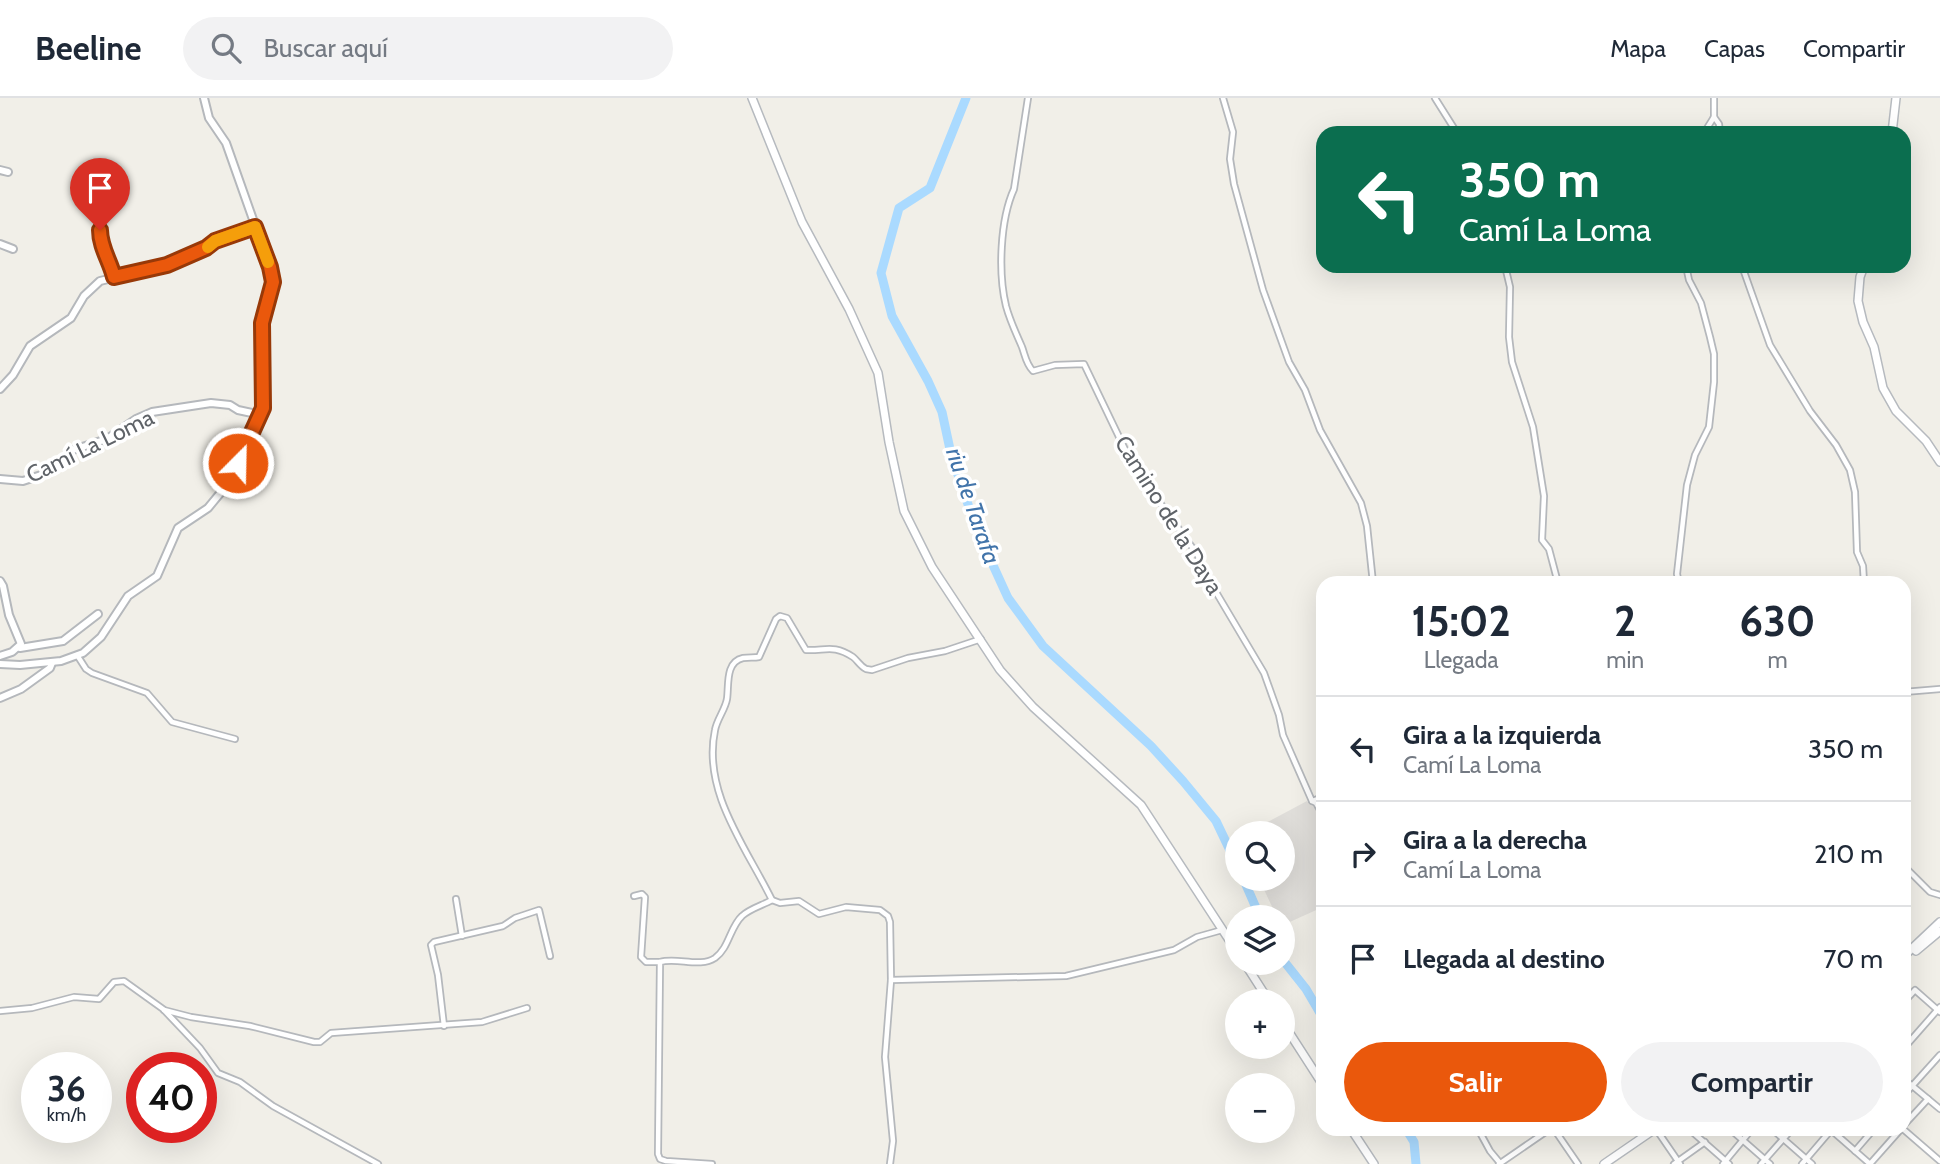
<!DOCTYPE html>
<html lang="es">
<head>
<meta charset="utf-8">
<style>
  :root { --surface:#fff; --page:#f2f2f3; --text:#1f2937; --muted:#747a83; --line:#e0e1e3; --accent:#ea580c }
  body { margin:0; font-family:Cabin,sans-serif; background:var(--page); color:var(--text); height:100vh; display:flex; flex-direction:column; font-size:26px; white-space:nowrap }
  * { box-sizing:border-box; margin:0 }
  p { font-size:23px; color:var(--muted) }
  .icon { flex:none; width:38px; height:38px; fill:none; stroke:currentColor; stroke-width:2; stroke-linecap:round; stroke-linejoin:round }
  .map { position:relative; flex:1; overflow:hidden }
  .details { position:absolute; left:1316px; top:478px; width:595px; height:560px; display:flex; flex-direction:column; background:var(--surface); border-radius:21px; box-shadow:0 7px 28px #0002 }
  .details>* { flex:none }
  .top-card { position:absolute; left:1316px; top:28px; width:595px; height:147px; border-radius:21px; box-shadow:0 7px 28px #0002; background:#0b6e4f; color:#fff; overflow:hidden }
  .buttons { position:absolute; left:1225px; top:723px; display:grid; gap:14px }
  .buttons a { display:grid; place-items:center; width:70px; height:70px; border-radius:50%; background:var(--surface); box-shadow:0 7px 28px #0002; font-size:35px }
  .speed { position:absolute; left:21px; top:954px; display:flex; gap:14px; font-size:35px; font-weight:700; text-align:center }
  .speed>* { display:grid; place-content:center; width:91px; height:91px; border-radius:50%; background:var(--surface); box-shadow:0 7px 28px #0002; line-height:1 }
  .speed small { font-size:18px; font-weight:400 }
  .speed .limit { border:10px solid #d22; background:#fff; color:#111 }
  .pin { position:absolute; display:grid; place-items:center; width:60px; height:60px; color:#fff; margin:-72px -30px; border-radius:50% 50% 50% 0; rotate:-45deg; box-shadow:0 0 7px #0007 }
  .pin .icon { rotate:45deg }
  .me { position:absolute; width:77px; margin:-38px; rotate:23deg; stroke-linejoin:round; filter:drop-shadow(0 0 5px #0008) }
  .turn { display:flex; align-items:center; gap:24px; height:147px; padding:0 28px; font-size:32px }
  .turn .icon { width:91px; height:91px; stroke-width:2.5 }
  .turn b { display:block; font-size:49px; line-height:60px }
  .eta { display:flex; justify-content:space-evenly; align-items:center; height:119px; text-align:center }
  .eta b { font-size:42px; font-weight:800; line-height:49px }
  .cta { display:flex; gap:14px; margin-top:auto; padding:14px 28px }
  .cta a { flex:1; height:80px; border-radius:42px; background:var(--accent); color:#fff; font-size:28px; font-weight:800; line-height:80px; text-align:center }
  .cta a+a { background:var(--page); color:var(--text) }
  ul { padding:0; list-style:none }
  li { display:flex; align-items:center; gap:21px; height:105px; padding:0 28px; border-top:2px solid var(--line) }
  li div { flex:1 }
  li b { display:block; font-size:26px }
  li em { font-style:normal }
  header { display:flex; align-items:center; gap:42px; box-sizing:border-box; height:98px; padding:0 35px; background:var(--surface); border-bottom:2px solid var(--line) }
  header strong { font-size:33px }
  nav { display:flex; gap:38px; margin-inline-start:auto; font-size:24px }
  .search { width:490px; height:63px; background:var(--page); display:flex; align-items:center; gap:18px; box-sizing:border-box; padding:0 24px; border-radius:38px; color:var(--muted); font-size:26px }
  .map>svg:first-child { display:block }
  .industrial { fill:#e0deda }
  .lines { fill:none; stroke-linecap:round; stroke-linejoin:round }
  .river { stroke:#aadaff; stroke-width:9 }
  .minor-casing { stroke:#b5b8bc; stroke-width:8 }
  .tertiary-casing { stroke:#b5b8bc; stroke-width:10 }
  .secondary-casing { stroke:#b6babf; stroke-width:10 }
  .minor { stroke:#fff; stroke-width:4.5 }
  .tertiary { stroke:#fff; stroke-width:6 }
  .secondary { stroke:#fff; stroke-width:7 }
  .route-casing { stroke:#983908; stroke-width:18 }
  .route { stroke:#ea580c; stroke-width:12 }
  .slow { stroke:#f59e0b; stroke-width:12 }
  .labels { text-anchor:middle; stroke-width:7; stroke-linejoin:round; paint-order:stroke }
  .street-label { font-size:23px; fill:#5f6368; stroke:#fff }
  .water-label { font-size:24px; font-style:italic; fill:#4174aa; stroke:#fff }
</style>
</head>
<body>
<header>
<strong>Beeline</strong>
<div class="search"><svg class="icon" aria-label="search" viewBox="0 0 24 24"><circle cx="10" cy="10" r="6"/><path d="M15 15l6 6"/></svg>Buscar aquí</div>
<nav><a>Mapa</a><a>Capas</a><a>Compartir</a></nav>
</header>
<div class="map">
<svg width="1940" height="1066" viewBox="0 0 1940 1066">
  <rect width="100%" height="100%" fill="#f1efe8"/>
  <polygon class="industrial" points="1307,703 1319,714 1323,722 1323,809 1283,827 1283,819 1277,819 1259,781 1283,780 1283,735 1247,735"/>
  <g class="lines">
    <g class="river">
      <polyline points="966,0 930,90 899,110 881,175 892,218 928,283 942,314 951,356 976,430 1008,500 1043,548 1151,648 1183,683 1216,723 1237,767"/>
      <polyline points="1243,780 1260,819"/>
      <polyline points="1283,862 1306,891 1323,920"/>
      <polyline points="1406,1031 1414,1044 1416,1066"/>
    </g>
    <g class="minor-casing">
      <g id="minor">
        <path d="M1028 0 1014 91C1000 122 998 175 1006 208 1010 223 1016 235 1022 249 1025 257 1026 266 1033 273L1055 267 1084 266 1132 366 1197 456 1210 484 1264 575 1279 617 1283 637 1312 703 1316 705 1323 717"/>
        <polyline points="1223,0 1233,34 1230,61 1234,86 1263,192 1289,264 1305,292 1320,332 1361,405 1367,428 1373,485"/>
        <polyline points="1435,0 1457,35"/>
        <polyline points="1714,19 1719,26 1720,35"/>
        <polyline points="1704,35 1714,19 1714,0"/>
        <polyline points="1505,168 1510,189 1509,239 1512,264 1533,329 1544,398 1542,442 1549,451 1558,485"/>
        <polyline points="1742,168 1770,247 1810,313 1836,347 1850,372 1855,394 1857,454 1863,468 1864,485"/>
        <polyline points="1679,485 1677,476 1687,387 1695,357 1709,329 1714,284 1714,256 1710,239 1701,205 1689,182 1686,168"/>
        <polyline points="77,557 86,571 92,575 147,595 172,624 235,641"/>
        <polyline points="1904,594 1940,591"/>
        <polyline points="1312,703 1323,699"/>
        <polyline points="1904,768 1930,794 1940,797"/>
        <polyline points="634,798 642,796 645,799 641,859 646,864 660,864"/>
        <polyline points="456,801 462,838"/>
        <polyline points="891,882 1066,878 1174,852 1197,839 1222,832"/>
        <polyline points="1904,904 1915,892 1940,914"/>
        <polyline points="164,912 191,919 250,928 314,944 320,944 331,935 482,924 527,910"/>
        <polyline points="0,913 32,910 74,899 99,901 114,884 124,883 163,911 200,950 218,975 240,984 273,1008 378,1066"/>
        <polyline points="444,928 438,877 431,847 434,844 503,828 515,820 539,812 550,858"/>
        <polyline points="1904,950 1940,909"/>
        <polyline points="1904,981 1940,1011"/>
        <polyline points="1904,997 1940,957"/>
        <polyline points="1904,1027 1928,1001"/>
        <polyline points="1478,1031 1490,1053 1500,1065"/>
        <polyline points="1554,1031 1578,1066"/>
        <polyline points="1656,1031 1680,1066"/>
        <polyline points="1689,1031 1729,1066"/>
        <polyline points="1730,1031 1770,1066"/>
        <polyline points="1772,1031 1812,1066"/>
        <polyline points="1830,1031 1870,1066"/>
        <polyline points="1903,1031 1940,1063"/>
        <polyline points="1855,1053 1874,1031"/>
        <path d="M712 1066 666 1063 660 1061 658 1056 660 864C677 859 700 870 715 860 729 850 730 829 742 818 749 811 763 807 772 802"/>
        <path d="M890 1066 893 1043 885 959 891 882 890 824 888 818 880 812 846 809 819 816 799 803 780 805 772 802C746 749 702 694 715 632 717 621 725 612 727 601 729 587 725 564 743 560 749 559 754 560 759 559L776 521 780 518 787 520 806 552C826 553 833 546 853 559 858 563 860 568 866 571L872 572 908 560 945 553 981 541"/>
        <polyline points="1499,1066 1550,1031"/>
        <polyline points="1674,1066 1705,1044"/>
        <polyline points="1723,1066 1752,1031"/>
        <polyline points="1761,1066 1792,1031"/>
        <polyline points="1802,1066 1832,1031"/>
        <polyline points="1870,1066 1901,1031"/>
      </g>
    </g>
    <g class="tertiary-casing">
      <g id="tertiary">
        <polyline points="0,72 8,74"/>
        <path d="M100 133C100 149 110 163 114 179"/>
        <polyline points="0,146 13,151"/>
        <polyline points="0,291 13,277 30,248 71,220 84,198 100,183 167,167 206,150 215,143 255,129"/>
        <polyline points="0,381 23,383 44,376 73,352 107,341 136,321 152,314 211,305 230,307 238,312 261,317"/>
        <polyline points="0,483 3,488 9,517 21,546 12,554 0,558"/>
        <polyline points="20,550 63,543 98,516"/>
        <polyline points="0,566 20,567 61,563 83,555 101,539 128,498 157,478 178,430 208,410 222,393 261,317 263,301 260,257 262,225 273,178 226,45 209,20 204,0"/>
        <polyline points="0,600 21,591 50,570 52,565"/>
      </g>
    </g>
    <g class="secondary-casing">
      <g id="secondary">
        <polyline points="752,0 802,124 849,211 878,275 889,344 904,413 932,469 1000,572 1033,609 1141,707 1237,854"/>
        <polyline points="1892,35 1896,0"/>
        <polyline points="1864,168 1860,179 1858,203 1863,224 1874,249 1883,290 1896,313 1926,343 1940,364"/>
        <polyline points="1916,853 1940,833"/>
        <polyline points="1904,858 1940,824"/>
        <polyline points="1244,864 1269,903"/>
        <polyline points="1283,925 1323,987"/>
        <polyline points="1351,1031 1374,1066"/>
        <polyline points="1604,1066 1655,1031"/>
      </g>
    </g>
    <use href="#minor" class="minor"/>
    <use href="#tertiary" class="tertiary"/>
    <use href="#secondary" class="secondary"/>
  </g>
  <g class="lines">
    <g class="route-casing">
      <path id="route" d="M100 132C100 149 110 163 114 179L167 167 206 150 215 143 255 129 270 169 273 184 262 225 263 310 238 365"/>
    </g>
    <use href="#route" class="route"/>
    <polyline class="slow" points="208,149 215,143 255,129 268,164"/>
  </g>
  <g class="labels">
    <g class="street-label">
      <text transform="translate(90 348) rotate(-26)" y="8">Camí La Loma</text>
      <text transform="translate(1169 417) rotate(58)" y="8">Camino de la Daya</text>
    </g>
    <g class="water-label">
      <text transform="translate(973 408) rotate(71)" y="8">riu de Tarafa</text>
    </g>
  </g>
</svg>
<div class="buttons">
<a><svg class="icon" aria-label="search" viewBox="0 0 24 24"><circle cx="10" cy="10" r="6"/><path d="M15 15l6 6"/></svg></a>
<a><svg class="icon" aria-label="layers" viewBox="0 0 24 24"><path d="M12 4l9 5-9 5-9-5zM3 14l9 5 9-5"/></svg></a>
<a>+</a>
<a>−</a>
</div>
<div class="speed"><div>36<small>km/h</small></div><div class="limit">40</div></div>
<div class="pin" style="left:100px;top:132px;background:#d93025"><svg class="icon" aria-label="arrive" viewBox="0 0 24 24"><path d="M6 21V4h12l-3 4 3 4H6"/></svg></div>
<svg class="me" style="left:238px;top:365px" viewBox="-20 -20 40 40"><circle r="17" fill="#ea580c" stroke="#fff" stroke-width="3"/><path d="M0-11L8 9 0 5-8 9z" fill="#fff"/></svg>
<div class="top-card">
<div class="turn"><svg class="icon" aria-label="left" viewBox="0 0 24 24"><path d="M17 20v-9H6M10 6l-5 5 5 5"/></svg><div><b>350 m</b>Camí La Loma</div></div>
</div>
<section class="details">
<div class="eta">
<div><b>15:02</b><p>Llegada</p></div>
<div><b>2</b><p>min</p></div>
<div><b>630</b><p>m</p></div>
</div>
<ul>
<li><svg class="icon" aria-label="left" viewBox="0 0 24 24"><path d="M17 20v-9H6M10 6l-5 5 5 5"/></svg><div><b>Gira a la izquierda</b><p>Camí La Loma</p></div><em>350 m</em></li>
<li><svg class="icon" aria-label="right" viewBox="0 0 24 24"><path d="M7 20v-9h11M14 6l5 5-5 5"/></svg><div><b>Gira a la derecha</b><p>Camí La Loma</p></div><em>210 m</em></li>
<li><svg class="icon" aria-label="arrive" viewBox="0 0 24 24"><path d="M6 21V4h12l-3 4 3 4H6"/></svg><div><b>Llegada al destino</b></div><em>70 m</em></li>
</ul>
<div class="cta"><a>Salir</a><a>Compartir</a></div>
</section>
</div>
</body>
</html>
